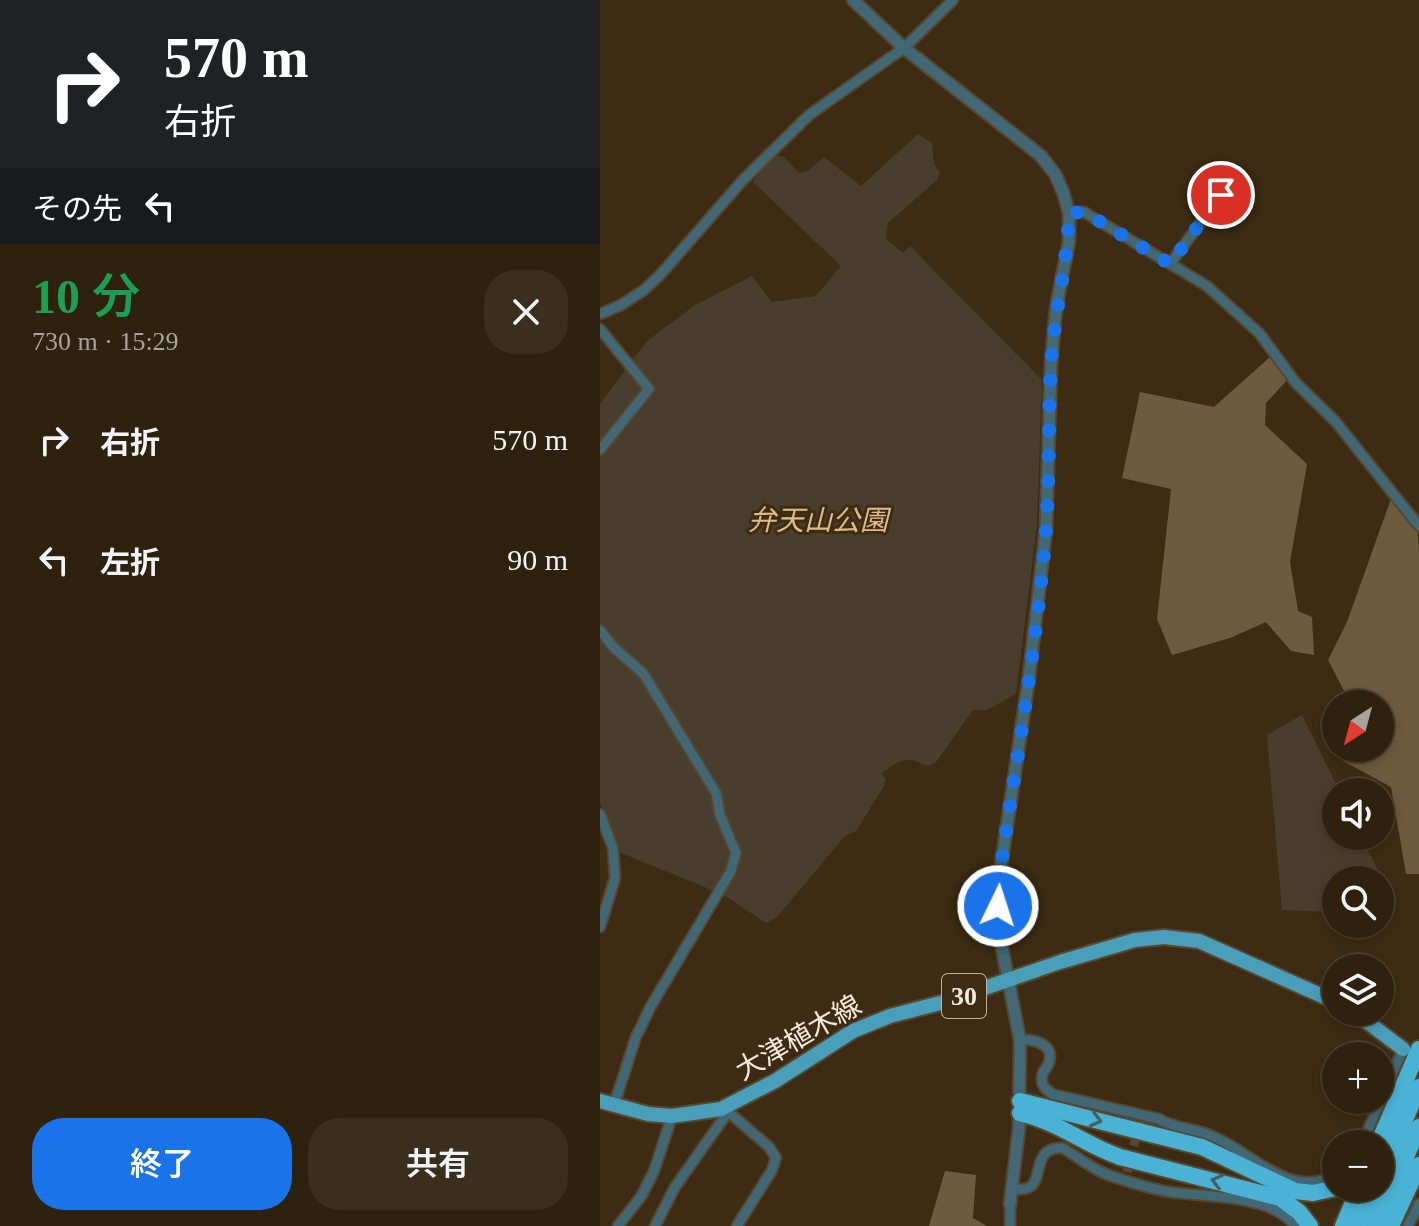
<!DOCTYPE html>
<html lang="ja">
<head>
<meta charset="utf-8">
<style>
  :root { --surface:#2e210e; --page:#3a2e1c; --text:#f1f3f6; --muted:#a7a39e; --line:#493e2e; --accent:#1a73e8 }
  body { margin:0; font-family:"Times New Roman","Noto Sans JP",serif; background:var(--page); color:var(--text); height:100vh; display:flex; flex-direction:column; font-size:30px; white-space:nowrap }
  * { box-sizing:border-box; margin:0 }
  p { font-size:26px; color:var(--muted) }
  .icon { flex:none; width:44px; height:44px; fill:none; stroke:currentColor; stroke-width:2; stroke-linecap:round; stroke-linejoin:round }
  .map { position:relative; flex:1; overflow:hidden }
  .details { display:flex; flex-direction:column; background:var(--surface); width:600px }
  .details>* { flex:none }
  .hud { background:#202124; color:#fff; overflow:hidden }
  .needle { width:52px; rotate:216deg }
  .fabs { position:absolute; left:722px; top:690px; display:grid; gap:16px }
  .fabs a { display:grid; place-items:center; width:72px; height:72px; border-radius:50%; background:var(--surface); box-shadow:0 4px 12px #0003,0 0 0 2px var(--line); font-size:40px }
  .pin { position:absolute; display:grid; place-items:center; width:68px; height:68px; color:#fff; margin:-34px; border:4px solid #fff; border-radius:50%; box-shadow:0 2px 8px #0007 }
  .me { position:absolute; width:88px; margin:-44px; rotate:4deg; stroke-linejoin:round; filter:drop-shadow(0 0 6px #0008) }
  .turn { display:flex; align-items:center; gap:28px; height:168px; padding:0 32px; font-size:36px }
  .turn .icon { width:104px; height:104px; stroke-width:2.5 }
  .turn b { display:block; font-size:56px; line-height:68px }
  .then { display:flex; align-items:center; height:76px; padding:0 32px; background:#0003; gap:16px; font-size:30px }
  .round { display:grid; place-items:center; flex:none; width:84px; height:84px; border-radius:32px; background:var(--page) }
  .head { display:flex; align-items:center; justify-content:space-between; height:136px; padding:0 32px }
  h1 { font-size:48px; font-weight:600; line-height:60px; color:#1e9e55 }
  .primary-button { display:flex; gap:16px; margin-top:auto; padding:16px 32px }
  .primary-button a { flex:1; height:92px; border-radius:32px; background:var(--accent); color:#fff; font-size:32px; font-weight:600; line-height:92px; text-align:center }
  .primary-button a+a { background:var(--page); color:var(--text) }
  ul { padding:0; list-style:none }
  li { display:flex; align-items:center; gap:24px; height:120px; padding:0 32px }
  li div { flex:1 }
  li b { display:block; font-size:30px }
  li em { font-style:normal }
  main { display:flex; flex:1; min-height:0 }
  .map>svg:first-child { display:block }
  .green { fill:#493d2e }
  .forest { fill:#6d5a3f }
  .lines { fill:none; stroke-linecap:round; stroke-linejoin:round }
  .minor-tunnel { stroke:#594831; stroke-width:9; stroke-dasharray:9 4.5; stroke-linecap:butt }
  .minor-casing { stroke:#57472f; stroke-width:13 }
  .tertiary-casing { stroke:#57472f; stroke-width:15 }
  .primary-casing { stroke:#57472f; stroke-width:18 }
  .motorway-casing { stroke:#57472f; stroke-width:20 }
  .minor { stroke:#426875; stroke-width:9 }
  .tertiary { stroke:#426875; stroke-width:11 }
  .primary { stroke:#499eba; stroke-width:14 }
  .motorway { stroke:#4ab3d5; stroke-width:16 }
  .oneway { stroke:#426261 }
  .route { stroke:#1a73e8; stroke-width:14; stroke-dasharray:0 25.2 }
  .labels { text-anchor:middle; stroke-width:6; stroke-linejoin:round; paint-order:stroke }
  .shield { fill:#3d2c13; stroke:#beb1a0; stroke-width:2 }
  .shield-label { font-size:26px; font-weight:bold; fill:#f6eadc }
  .park-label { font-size:28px; font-style:italic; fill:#e0bb8a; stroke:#3d2c13 }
  .street-label { font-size:28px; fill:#f6eadc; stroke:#3d2c13 }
</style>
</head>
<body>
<main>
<section class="details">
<div class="hud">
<div class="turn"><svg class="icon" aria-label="right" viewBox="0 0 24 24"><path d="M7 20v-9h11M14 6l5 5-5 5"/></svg><div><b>570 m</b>右折</div></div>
<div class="then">その先<svg class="icon" aria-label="left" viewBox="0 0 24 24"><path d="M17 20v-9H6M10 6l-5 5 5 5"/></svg></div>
</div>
<div class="head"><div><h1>10 分</h1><p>730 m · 15:29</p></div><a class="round"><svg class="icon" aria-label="close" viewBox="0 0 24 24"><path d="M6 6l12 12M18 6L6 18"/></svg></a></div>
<ul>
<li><svg class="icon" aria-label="right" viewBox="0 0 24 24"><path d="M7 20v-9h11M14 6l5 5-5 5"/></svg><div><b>右折</b></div><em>570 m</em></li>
<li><svg class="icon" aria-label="left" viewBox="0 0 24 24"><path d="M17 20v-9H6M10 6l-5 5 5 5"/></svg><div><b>左折</b></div><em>90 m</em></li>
</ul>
<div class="primary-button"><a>終了</a><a>共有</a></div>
</section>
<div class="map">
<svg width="819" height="1226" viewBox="0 0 819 1226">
  <rect width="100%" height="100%" fill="#3d2c13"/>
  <g class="green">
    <path d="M318 134 332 143 334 164 340 172 337 180 288 223 286 239 303 253 310 246 442 380 437 525 416 694 387 710H373L337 761C323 772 320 758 306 760 297 761 289 768 282 773L286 780 284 786 256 831 245 836 177 917 166 923 124 895 19 852 0 803V404L47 341 95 305 152 276 172 302 216 296 241 266 153 182 172 155 184 157 199 173 206 172 224 157 261 186Z"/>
    <polygon points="702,715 740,792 736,792 736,836 761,836 796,907 780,909 780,880 736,880 736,912 682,910 667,735"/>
  </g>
  <g class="forest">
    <polygon points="670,357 689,378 666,403 665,425 707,464 690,562 698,611 712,617 714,655 691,651 666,622 630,638 572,655 557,619 571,489 522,478 540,392 614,407"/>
    <polygon points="792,496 817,525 819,551 819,874 806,874 791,787 743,761 747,748 780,748 780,704 751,704 728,660 747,622"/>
    <polygon points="345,1171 376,1175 373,1218 387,1226 329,1226"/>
  </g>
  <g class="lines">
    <polyline class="minor-tunnel" points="527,1172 540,1120"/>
    <g class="minor-casing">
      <g id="minor">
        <polyline points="469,213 484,212 607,286 660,334 696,383 735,421 819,526"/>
        <polyline points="570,264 621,195"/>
        <polyline points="0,314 21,305 44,290 60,275 142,181 209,115 304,48 353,0"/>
        <polyline points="0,329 49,389 0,450"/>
        <polyline points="0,630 14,648 43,673 116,793 120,815 136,853 131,871 51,1006 36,1037 14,1105"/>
        <polyline points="0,814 13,848 15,878 0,927"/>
        <path d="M420 1040C435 1039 457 1045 448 1065 445 1071 442 1071 442 1078 441 1086 447 1090 452 1094L559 1119C576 1129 594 1128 612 1136 652 1152 691 1202 736 1174"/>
        <polyline points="124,1108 169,1147 176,1158 172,1170 137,1226"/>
        <polyline points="762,1144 803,1049"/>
        <path d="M411 1188C454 1198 423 1146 463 1148 479 1158 493 1170 511 1176 532 1183 557 1191 578 1193 613 1197 673 1196 695 1226"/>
        <polyline points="18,1226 42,1195 54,1171 72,1116"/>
        <polyline points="55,1226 75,1187 128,1112"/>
        <polyline points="410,1226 410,1204"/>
        <polyline points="808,1226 819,1204"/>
      </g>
    </g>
    <g class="tertiary-casing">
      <polyline id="tertiary" points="253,0 304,48 441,156 455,174 463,192 469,213 469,241 456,308 451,364 446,529 429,677 398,886 398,927 420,1040 419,1128 410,1204"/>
    </g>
    <g class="primary-casing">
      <g id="primary">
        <polyline points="754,1012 803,1049"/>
        <polyline points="0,1101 48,1114 72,1116 121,1109 175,1081 253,1031 290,1016 344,1002 460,962 535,940 564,937 599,941 736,1002"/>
      </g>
    </g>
    <g class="motorway-casing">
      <g id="motorway">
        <polyline points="420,1101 602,1147 695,1191 713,1193 736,1188"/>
        <path d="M420 1113C461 1123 483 1144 520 1157L680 1198 699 1212 710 1226"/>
        <polyline points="778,1144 819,1049"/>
        <polyline points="780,1178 819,1087"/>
        <polyline points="743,1226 759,1188"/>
        <polyline points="759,1226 776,1188"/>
        <polyline points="776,1226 819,1127"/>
        <polyline points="791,1226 819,1165"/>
      </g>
    </g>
    <use href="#minor" class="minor"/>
    <use href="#tertiary" class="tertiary"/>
    <use href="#primary" class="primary"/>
    <use href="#motorway" class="motorway"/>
  </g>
  <defs><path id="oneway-chevron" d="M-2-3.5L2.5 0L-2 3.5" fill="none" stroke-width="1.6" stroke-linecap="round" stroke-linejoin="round" transform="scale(2)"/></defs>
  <g class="oneway">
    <use href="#oneway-chevron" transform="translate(496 1120) rotate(14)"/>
    <use href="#oneway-chevron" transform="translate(617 1181) rotate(-166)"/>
  </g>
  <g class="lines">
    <path class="route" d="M398 906V886C415 767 437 648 446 529 450 474 448 419 451 364 454 313 468 264 469 213L484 212 570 264 621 195"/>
  </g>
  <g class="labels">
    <rect class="shield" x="342" y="974" width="44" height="44" rx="6"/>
    <g class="shield-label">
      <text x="364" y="1005">30</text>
    </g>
    <g class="park-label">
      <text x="218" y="530">弁天山公園</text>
    </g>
    <g class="street-label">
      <text transform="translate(198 1037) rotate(-30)" y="10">大津植木線</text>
    </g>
  </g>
</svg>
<div class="fabs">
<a><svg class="needle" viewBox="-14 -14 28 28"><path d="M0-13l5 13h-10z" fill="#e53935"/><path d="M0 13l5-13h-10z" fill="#a7a39e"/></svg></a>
<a><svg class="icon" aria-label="sound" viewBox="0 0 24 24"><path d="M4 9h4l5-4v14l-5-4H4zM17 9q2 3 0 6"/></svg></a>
<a><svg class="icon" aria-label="search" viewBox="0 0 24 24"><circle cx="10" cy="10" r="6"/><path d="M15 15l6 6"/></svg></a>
<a><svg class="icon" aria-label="layers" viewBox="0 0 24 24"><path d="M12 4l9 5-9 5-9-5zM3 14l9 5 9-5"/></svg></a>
<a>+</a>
<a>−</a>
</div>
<div class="pin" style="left:621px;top:195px;background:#d93025"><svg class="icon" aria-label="arrive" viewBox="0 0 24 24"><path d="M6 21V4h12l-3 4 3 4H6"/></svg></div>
<svg class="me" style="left:398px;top:906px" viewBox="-20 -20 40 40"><circle r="17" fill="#1a73e8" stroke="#fff" stroke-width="3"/><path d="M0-11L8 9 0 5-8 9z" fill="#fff"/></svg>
</div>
</main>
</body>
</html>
